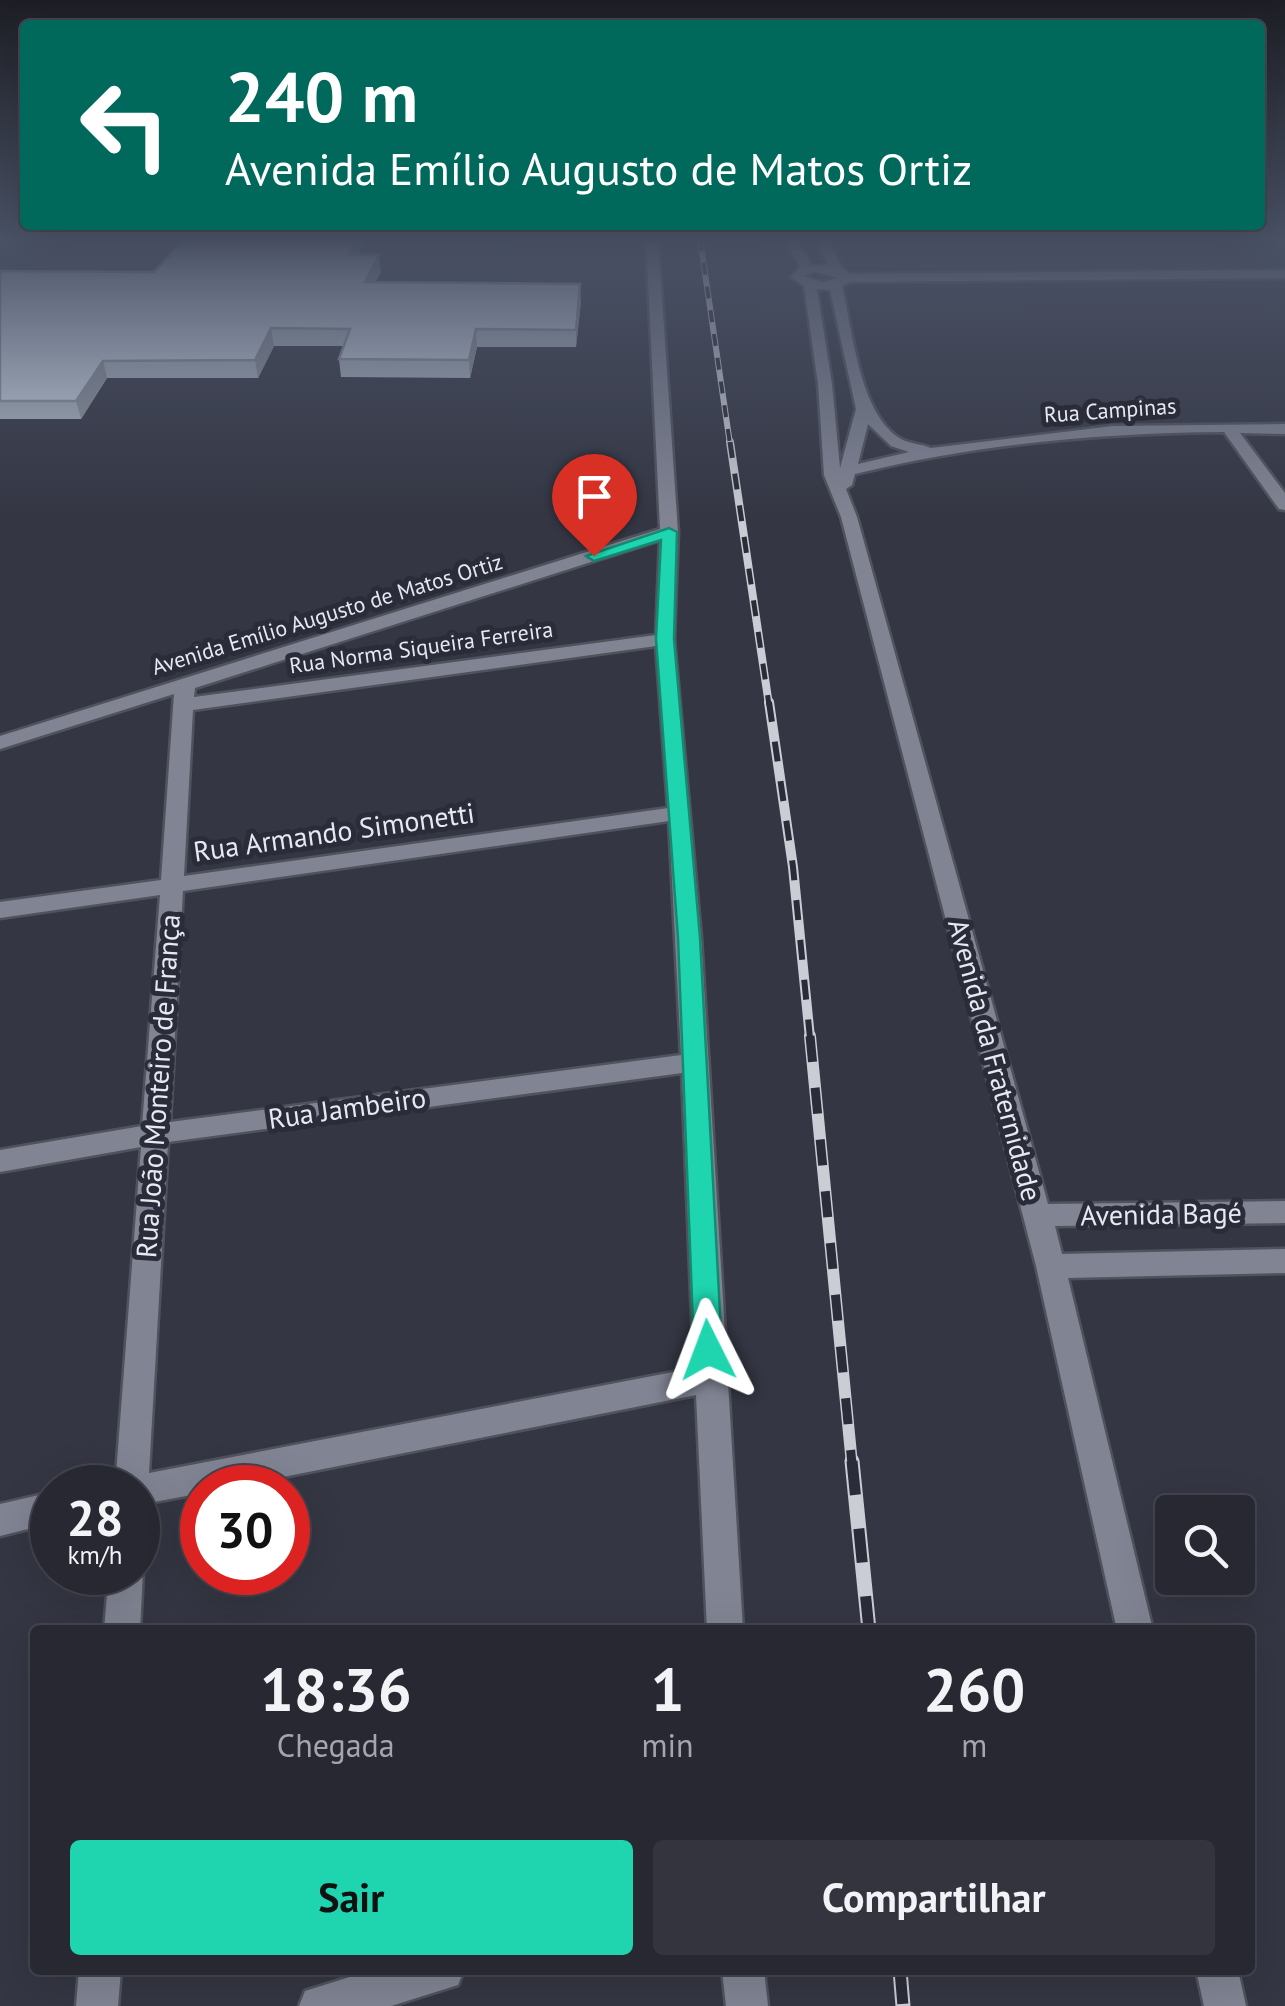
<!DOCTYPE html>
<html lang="pt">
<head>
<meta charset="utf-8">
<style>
  :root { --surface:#272832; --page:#33343e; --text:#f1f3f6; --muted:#a4a6ac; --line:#43444d; --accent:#1fd5b0 }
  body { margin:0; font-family:"PT Sans",sans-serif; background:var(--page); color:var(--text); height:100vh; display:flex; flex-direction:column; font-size:38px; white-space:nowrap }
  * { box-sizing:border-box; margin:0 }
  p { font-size:32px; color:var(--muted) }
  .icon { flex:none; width:55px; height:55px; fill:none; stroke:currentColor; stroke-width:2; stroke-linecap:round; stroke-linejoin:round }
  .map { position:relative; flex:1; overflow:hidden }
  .sheet { position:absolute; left:30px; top:1625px; width:1225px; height:350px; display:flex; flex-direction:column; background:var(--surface); border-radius:10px; box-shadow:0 10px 40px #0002,0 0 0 2px var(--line) }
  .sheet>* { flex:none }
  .guide { position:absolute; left:20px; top:20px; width:1245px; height:210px; border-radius:10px; box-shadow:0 10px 40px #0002,0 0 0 2px var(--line); background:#00695c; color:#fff; overflow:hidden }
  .tools { position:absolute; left:1155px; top:1495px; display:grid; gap:20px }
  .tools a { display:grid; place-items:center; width:100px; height:100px; border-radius:10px; background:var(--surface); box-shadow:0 10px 40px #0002,0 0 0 2px var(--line); font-size:50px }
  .speed { position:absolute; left:30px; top:1465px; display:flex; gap:20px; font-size:50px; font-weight:700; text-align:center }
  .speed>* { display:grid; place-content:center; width:130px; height:130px; border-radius:50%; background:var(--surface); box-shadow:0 10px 40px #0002,0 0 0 2px var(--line); line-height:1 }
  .speed small { font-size:25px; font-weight:400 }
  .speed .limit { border:15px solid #d22; background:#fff; color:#111 }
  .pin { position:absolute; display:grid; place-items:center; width:85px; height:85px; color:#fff; margin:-102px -42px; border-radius:50% 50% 50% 0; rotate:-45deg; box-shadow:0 0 10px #0007 }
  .pin .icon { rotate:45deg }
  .me { position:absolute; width:110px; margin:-55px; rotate:357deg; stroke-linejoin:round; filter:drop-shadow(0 0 8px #0008) }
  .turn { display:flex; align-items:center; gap:35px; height:210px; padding:0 40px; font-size:45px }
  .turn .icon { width:130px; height:130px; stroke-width:2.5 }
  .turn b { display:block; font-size:70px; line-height:85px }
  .eta { display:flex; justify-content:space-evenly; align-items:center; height:170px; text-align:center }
  .eta b { font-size:60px; font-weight:700; line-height:70px }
  .action { display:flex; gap:20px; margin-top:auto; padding:20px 40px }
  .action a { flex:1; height:115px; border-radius:10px; background:var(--accent); color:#111; font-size:40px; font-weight:700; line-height:115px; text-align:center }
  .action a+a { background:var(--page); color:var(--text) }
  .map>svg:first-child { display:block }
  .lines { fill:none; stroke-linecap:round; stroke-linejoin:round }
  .minor-casing { stroke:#50535d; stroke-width:5 }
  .minor { fill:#818493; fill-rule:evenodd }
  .rail-far4-casing { stroke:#cbcdd5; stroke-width:6 }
  .rail-far3-casing { stroke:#cbcdd5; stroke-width:8 }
  .rail-far2-casing { stroke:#cbcdd5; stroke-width:10 }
  .rail-far1-casing { stroke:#cbcdd5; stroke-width:12 }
  .rail-casing { stroke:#cbcdd5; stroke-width:15 }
  .rail-far4 { stroke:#2a2c39; stroke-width:4; stroke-dasharray:12; stroke-linecap:butt }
  .rail-far3 { stroke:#2a2c39; stroke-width:5; stroke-dasharray:16; stroke-linecap:butt }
  .rail-far2 { stroke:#2a2c39; stroke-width:6; stroke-dasharray:20; stroke-linecap:butt }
  .rail-far1 { stroke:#2a2c39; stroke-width:9; stroke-dasharray:26; stroke-linecap:butt }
  .rail { stroke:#2a2c39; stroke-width:11; stroke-dasharray:34; stroke-linecap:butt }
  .wall { fill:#afb9c5 }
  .shaded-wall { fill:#8f96a0 }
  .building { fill:#ccd7e5; stroke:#8f96a0; stroke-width:2.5 }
  .route { fill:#1fd5b0; stroke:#148a72; stroke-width:2.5 }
  .labels { text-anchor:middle; stroke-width:10; stroke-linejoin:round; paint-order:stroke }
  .far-street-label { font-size:22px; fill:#e7e9f1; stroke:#2a2c39 }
  .street-label { font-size:28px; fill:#e7e9f1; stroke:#2a2c39 }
</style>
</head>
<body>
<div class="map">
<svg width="1285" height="2006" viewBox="0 0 1285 2006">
  <rect width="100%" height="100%" fill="#343643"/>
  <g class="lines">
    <g class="minor-casing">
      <g id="minor">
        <path d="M646 239H658L678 532 674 639 701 937 743 1630H707L696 1395 228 1488H202V1493L138 1505V1488H115L141 1147 0 1172V1150L142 1126 160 895 0 918V902L161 880 174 694 0 749V736L660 529ZM660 540 656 635 194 697 195 688ZM656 646 668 808 184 876 193 710ZM669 821 681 1055 170 1122 183 891ZM682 1073 694 1368 149 1473 168 1142Z"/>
        <path d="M785 239H797L811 265H828L816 239H828L842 268 850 274 1285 270V278L850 282 842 286C853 331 859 414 901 439 911 444 922 444 931 448L1113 426 1285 424V434L1240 433 1285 493V510L1279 509 1224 432C1099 433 976 444 855 474L852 485 846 489 857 517 1048 1204 1285 1201V1223L1055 1226 1062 1254 1285 1249V1273L1068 1278 1153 1630H1117L1036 1266 841 517 824 475 818 384 804 286 791 277 800 267ZM814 272 839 278 822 282 804 276ZM817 289 830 290 856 409 840 468 832 384ZM868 424 891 446 909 452 858 464Z"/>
        <polygon points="52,1492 52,1523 0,1536 0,1504"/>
        <polygon points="138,1560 143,1572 140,1630 104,1630 109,1572 138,1572"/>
        <polygon points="79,1970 121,1970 118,2006 76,2006"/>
        <polygon points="372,1970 464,1970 458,1985 391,2006 299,2006 305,1991"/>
        <polygon points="722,1970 764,1970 768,2006 726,2006"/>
        <polygon points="1196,1970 1238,1970 1246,2006 1204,2006"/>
      </g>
    </g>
    <use href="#minor" class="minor"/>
    <g class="rail-far4-casing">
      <polyline id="rail-far4" points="700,239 730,444"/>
    </g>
    <g class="rail-far3-casing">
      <polyline id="rail-far3" points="730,442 769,705"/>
    </g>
    <g class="rail-far2-casing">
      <polyline id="rail-far2" points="769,702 793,867 810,1038"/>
    </g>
    <g class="rail-far1-casing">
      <polyline id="rail-far1" points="810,1036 852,1464"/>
    </g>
    <g class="rail-casing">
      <g id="rail">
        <polyline points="852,1461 869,1630"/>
        <polyline points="900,1970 903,2006"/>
      </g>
    </g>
    <use href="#rail-far4" class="rail-far4"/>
    <use href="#rail-far3" class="rail-far3"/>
    <use href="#rail-far2" class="rail-far2"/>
    <use href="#rail-far1" class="rail-far1"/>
    <use href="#rail" class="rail"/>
  </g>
  <polygon class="wall" points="358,255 381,272 375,282 581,301 576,347 477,347 470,378 341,377 339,359 344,346 274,346 258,378 107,378 81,419 0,419 0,271 154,272"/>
  <g class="shaded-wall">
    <polygon points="356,239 365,239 352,271 349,254"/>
    <polygon points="379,255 381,272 367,299 365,282"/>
    <polygon points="580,284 581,301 576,347 576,330"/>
    <polygon points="271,328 274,346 258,378 255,360"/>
    <polygon points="476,329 477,347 470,378 469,360"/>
    <polygon points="103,361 107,378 81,419 76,401"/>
  </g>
  <polygon class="building" points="184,239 356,239 349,254 379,255 365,282 580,284 576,330 476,329 469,360 339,359 350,329 271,328 255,360 103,361 76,401 0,401 0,271 154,272"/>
  <linearGradient id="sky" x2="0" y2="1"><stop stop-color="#1d1e25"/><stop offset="0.46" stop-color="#4a5266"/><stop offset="1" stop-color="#4a5266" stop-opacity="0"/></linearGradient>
  <rect width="1285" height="520" fill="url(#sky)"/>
  <polygon class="route" points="669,528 677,532 674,639 700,938 722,1350 718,1358 708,1362 698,1358 694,1350 678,938 656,639 661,540 594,561 586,556"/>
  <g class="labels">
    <g class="far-street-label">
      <text transform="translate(1110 410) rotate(-4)" y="8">Rua Campinas</text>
      <text transform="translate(327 614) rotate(-17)" y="8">Avenida Emílio Augusto de Matos Ortiz</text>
      <text transform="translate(421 647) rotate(-8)" y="8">Rua Norma Siqueira Ferreira</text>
    </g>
    <g class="street-label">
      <text transform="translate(334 832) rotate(-8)" y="10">Rua Armando Simonetti</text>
      <text transform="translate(995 1060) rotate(75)" y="10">Avenida da Fraternidade</text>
      <text transform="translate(158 1086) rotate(-86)" y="10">Rua João Monteiro de França</text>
      <text transform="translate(347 1108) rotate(-8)" y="10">Rua Jambeiro</text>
      <text transform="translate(1161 1214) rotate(-1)" y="10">Avenida Bagé</text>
    </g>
  </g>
</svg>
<div class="tools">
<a><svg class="icon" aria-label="search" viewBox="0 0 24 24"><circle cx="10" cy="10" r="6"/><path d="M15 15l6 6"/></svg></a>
</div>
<div class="speed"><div>28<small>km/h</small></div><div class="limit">30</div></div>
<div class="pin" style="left:594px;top:556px;background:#d93025"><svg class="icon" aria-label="arrive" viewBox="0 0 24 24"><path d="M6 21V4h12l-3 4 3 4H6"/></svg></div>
<svg class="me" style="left:708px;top:1350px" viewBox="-20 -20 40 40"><path d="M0-17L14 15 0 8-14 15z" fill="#1fd5b0" stroke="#fff" stroke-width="4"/></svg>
<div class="guide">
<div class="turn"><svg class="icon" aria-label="left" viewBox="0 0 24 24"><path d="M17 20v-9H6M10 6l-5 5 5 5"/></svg><div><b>240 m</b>Avenida Emílio Augusto de Matos Ortiz</div></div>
</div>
<section class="sheet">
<div class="eta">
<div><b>18:36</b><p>Chegada</p></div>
<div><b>1</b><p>min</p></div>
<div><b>260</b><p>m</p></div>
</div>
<div class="action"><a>Sair</a><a>Compartilhar</a></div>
</section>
</div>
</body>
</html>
